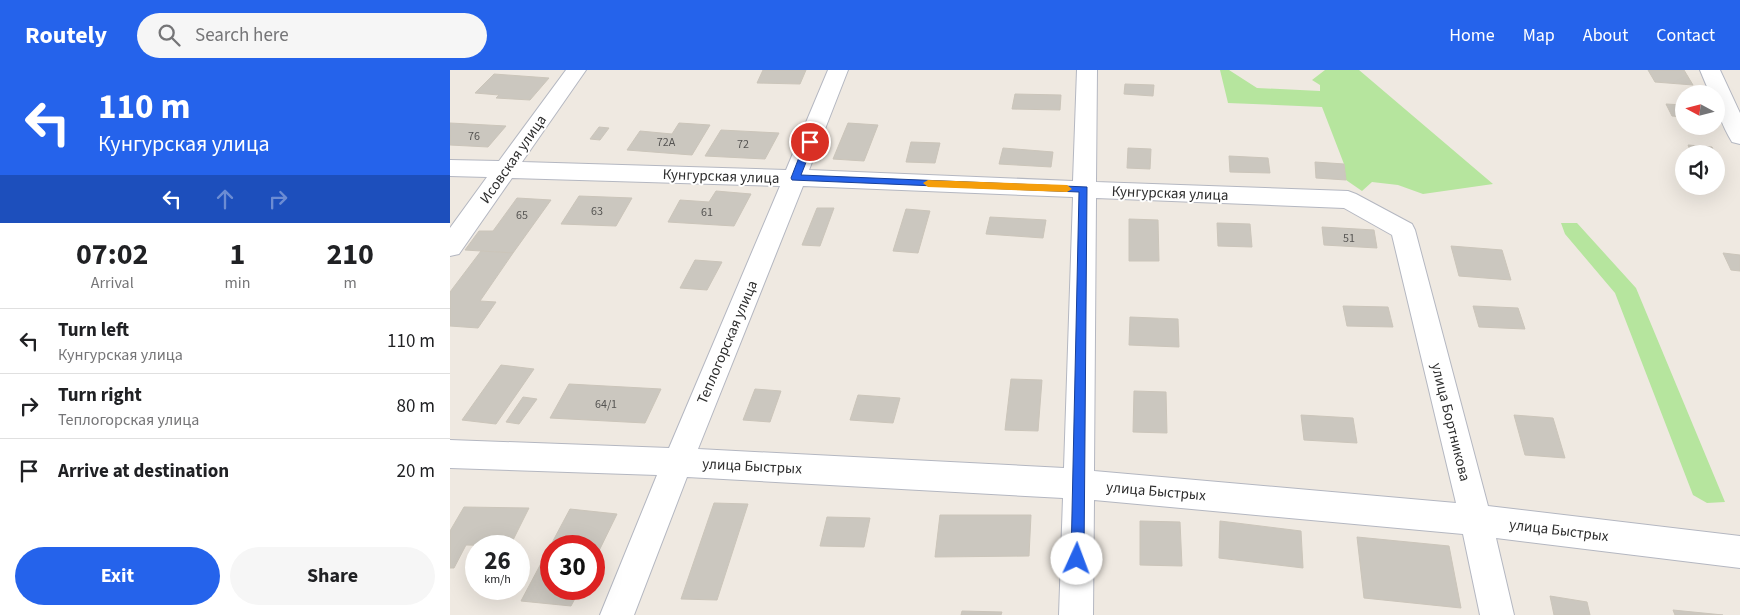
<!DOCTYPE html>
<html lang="en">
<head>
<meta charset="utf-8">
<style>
  :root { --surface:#fff; --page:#f6f6f6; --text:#202124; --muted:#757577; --line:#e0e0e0; --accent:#2563eb }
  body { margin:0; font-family:"Source Sans 3",sans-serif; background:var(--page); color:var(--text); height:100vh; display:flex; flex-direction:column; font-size:19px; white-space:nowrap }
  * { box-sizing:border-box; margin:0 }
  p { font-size:16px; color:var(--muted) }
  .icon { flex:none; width:28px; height:28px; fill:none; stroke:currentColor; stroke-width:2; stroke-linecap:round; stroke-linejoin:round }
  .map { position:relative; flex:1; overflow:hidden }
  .sheet { display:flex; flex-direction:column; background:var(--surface); width:450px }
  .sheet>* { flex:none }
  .guide { background:#2563eb; color:#fff; overflow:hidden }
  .needle { width:32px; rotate:277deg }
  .buttons { position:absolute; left:1225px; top:15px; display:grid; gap:10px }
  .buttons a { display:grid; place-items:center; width:50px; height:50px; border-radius:50%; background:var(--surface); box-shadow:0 5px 20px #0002; font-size:25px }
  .speed { position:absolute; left:15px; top:465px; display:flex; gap:10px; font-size:25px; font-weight:700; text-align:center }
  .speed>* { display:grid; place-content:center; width:65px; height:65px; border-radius:50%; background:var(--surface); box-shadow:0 5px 20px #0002; line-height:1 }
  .speed small { font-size:12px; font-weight:400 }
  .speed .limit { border:8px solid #d22; background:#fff; color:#111 }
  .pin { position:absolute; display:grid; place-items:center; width:42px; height:42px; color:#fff; margin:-21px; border:2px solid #fff; border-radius:50%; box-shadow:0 1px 5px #0007 }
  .me { position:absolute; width:55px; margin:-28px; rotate:2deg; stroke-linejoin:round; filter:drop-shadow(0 0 4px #0008) }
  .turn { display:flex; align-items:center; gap:18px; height:105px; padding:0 15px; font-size:22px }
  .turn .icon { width:65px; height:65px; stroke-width:2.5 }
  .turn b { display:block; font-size:35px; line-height:42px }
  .lanes { display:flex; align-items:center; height:48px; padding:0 15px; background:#0003; justify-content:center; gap:25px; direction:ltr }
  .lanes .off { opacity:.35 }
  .eta { display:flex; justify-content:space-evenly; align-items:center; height:85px; text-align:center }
  .eta b { font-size:30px; font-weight:700; line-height:35px }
  .cta { display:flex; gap:10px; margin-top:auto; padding:10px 15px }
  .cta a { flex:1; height:58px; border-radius:30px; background:var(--accent); color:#fff; font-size:20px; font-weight:700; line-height:58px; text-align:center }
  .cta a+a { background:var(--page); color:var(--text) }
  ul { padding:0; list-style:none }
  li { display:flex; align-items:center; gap:15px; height:65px; padding:0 15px; border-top:1px solid var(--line) }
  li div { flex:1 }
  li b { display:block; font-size:19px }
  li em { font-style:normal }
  header { display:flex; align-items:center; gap:30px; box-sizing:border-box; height:70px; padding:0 25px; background:var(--accent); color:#fff }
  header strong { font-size:24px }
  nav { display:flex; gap:28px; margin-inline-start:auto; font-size:18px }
  .search { width:350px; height:45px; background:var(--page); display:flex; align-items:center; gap:12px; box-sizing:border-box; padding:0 18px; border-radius:28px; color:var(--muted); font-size:19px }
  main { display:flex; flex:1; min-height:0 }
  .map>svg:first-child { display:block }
  .green { fill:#b6e59e }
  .building { fill:#cbc7bf; stroke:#cbc5ba }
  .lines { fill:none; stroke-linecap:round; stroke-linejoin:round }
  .minor-casing { stroke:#b4b7c1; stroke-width:2 }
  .minor { fill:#fff; fill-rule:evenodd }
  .route { fill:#2563eb; stroke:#184099 }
  .slow { fill:#f59e0b }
  .labels { text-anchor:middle; stroke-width:4; stroke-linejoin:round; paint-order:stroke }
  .number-label { font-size:12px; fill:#555452 }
  .street-label { font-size:15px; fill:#2e2e2e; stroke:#fff }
</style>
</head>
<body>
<header>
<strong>Routely</strong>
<div class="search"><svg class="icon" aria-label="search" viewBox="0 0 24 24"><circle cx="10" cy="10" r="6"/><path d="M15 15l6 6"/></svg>Search here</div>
<nav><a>Home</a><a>Map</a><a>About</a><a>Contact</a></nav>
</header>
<main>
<section class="sheet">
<div class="guide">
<div class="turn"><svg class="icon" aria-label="left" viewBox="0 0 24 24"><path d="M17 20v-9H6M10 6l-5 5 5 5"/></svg><div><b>110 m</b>Кунгурская улица</div></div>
<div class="lanes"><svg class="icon" aria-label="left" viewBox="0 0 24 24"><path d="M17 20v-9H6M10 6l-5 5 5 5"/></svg><svg class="icon off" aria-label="ahead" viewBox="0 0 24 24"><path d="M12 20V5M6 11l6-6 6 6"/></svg><svg class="icon off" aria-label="right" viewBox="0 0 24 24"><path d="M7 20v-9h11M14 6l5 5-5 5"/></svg></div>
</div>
<div class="eta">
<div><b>07:02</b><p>Arrival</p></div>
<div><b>1</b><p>min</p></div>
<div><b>210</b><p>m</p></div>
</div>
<ul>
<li><svg class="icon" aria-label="left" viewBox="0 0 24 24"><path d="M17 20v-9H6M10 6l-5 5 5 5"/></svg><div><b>Turn left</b><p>Кунгурская улица</p></div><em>110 m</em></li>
<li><svg class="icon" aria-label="right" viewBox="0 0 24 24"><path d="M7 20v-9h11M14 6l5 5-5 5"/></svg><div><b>Turn right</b><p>Теплогорская улица</p></div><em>80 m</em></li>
<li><svg class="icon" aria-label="arrive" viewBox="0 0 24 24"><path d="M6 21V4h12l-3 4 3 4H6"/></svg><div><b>Arrive at destination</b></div><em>20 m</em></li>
</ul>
<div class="cta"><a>Exit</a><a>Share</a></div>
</section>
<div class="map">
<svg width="1290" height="545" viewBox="0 0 1290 545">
  <rect width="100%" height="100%" fill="#efe9e1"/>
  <g class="green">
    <polygon points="770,0 779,0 807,18 870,21 870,15 862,10 875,0 909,0 1043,114 973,124 948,115 922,112 912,121 896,110 894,94 872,37 778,33"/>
    <polygon points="1111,153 1127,153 1186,218 1275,432 1257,433 1243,425 1165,223 1115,164"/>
  </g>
  <g class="building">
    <polygon points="313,0 356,0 350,14 307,13"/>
    <polygon points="1198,0 1234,0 1243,15 1205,12"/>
    <polygon points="44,4 99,8 80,30 46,28 49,25 25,23"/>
    <polygon points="675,14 704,15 703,26 674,24"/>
    <polygon points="565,24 611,25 610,40 562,39"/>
    <polygon points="1216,34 1234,35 1234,47 1222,46"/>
    <polygon points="0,53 56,56 38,77 0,75"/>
    <polygon points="229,53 260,55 242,85 177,80 190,61 222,64"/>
    <polygon points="398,53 428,55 414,91 383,89"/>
    <polygon points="149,57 159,58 150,70 140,69"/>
    <polygon points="271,60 329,63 315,89 255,86"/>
    <polygon points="461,72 490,73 485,93 456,92"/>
    <polygon points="1238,75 1262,77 1265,84 1242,84"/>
    <polygon points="553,78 603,82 601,97 549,94"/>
    <polygon points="678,78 701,79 700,99 677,98"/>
    <polygon points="779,86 818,88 820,103 780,102"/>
    <polygon points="865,92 894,94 896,110 866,108"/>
    <polygon points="266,121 301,124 284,156 218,152 230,130 259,132"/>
    <polygon points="129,126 182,128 166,156 111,154"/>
    <polygon points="67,128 101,130 63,183 15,180 29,161 43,161"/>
    <polygon points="367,138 384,138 370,176 352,175"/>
    <polygon points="456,139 480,141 468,183 443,181"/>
    <polygon points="540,147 596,150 593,168 536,164"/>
    <polygon points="679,149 708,150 709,191 679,191"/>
    <polygon points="767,153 800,154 802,177 768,176"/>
    <polygon points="872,157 924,160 927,178 874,175"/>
    <polygon points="1001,176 1052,180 1061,210 1009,206"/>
    <polygon points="31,181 63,183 30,231 46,232 28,258 0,256 0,222"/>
    <polygon points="1273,183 1290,185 1290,201 1281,200"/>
    <polygon points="245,190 272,192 257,220 230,218"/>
    <polygon points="893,236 938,237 943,257 897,256"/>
    <polygon points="1023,236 1068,238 1075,259 1029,257"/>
    <polygon points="680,247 728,249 729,277 679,275"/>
    <polygon points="51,295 84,299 46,354 12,350"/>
    <polygon points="561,309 592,310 588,361 555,360"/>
    <polygon points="119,314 211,319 195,353 100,348"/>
    <polygon points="305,319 331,321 320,352 293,350"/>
    <polygon points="684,321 716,322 717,363 683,362"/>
    <polygon points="408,325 450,328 443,353 400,350"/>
    <polygon points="73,327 87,329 69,354 56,352"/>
    <polygon points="851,345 903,348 907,373 854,370"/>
    <polygon points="1064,345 1103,348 1115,388 1075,385"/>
    <polygon points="264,433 298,434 267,530 231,529"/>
    <polygon points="14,437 79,438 60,476 16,475 4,498 0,498 0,461"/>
    <polygon points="120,439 167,444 144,491 144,476 101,476 101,519 130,519 121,536 71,531"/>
    <polygon points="490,445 581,445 579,486 485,487"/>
    <polygon points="377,447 420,448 414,477 370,476"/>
    <polygon points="690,451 730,452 732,496 690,495"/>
    <polygon points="770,451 851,461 853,498 769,488"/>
    <polygon points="907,467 999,476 1011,538 914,528"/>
    <polygon points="1100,526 1137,532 1140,545 1104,545"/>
    <polygon points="1223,540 1273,545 1225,545"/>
    <polygon points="512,541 552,542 551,545 511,545"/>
  </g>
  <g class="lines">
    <g class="minor-casing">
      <g id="minor">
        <path d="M116 0H136L72 92 336 100 378 0H398L359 100 623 111 627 0H647L646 112 898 121 906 124 962 154 965 160 1038 436 1290 466V498L1046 468 1064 545H1030L1013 464 644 430 643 545H609L613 428 237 407 184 545H150L207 405 0 398V370L219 378 330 116 62 108 9 184 0 186V158L37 107 0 106V90L49 91ZM353 116 623 127 614 398 248 379ZM646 128 894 138 942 165 1006 433 644 401Z"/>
        <path d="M1250 0H1270L1290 43V74L1282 72C1273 57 1266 41 1266 24H1260Z"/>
      </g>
    </g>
    <use href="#minor" class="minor"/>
  </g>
  <polygon class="route" points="360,69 364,72 351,105 637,117 634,489 632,494 627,496 623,494 621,489 629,122 342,110 341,108 355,72"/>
  <polygon class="slow" points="478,110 617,115 622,119 617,122 478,117 473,113"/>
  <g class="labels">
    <g class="number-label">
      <text x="24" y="70">76</text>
      <text x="216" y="76">72А</text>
      <text x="293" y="78">72</text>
      <text x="147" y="145">63</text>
      <text x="257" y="146">61</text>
      <text x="72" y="149">65</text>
      <text x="899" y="172">51</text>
      <text x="156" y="338">64/1</text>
    </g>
    <g class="street-label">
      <text transform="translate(63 89) rotate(-55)" y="5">Исовская улица</text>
      <text transform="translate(271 106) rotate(2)" y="5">Кунгурская улица</text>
      <text transform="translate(720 123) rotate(2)" y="5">Кунгурская улица</text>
      <text transform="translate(277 272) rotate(-67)" y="5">Теплогорская улица</text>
      <text transform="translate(1001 352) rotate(76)" y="5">улица Бортникова</text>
      <text transform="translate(302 396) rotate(3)" y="5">улица Быстрых</text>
      <text transform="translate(706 421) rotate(5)" y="5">улица Быстрых</text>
      <text transform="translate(1109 460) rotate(7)" y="5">улица Быстрых</text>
    </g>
  </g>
</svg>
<div class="buttons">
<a><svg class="needle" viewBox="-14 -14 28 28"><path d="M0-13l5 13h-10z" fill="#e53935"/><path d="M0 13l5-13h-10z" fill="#757577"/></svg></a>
<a><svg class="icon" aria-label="sound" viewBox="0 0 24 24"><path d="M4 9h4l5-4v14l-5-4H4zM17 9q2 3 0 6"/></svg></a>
</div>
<div class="speed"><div>26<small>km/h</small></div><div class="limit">30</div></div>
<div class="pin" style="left:360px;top:72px;background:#d93025"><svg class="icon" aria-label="arrive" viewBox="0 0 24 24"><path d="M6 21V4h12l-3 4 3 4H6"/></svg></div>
<svg class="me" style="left:627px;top:489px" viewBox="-20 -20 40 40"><circle r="19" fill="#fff"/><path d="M0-13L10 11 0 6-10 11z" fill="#2563eb"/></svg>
</div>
</main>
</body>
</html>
